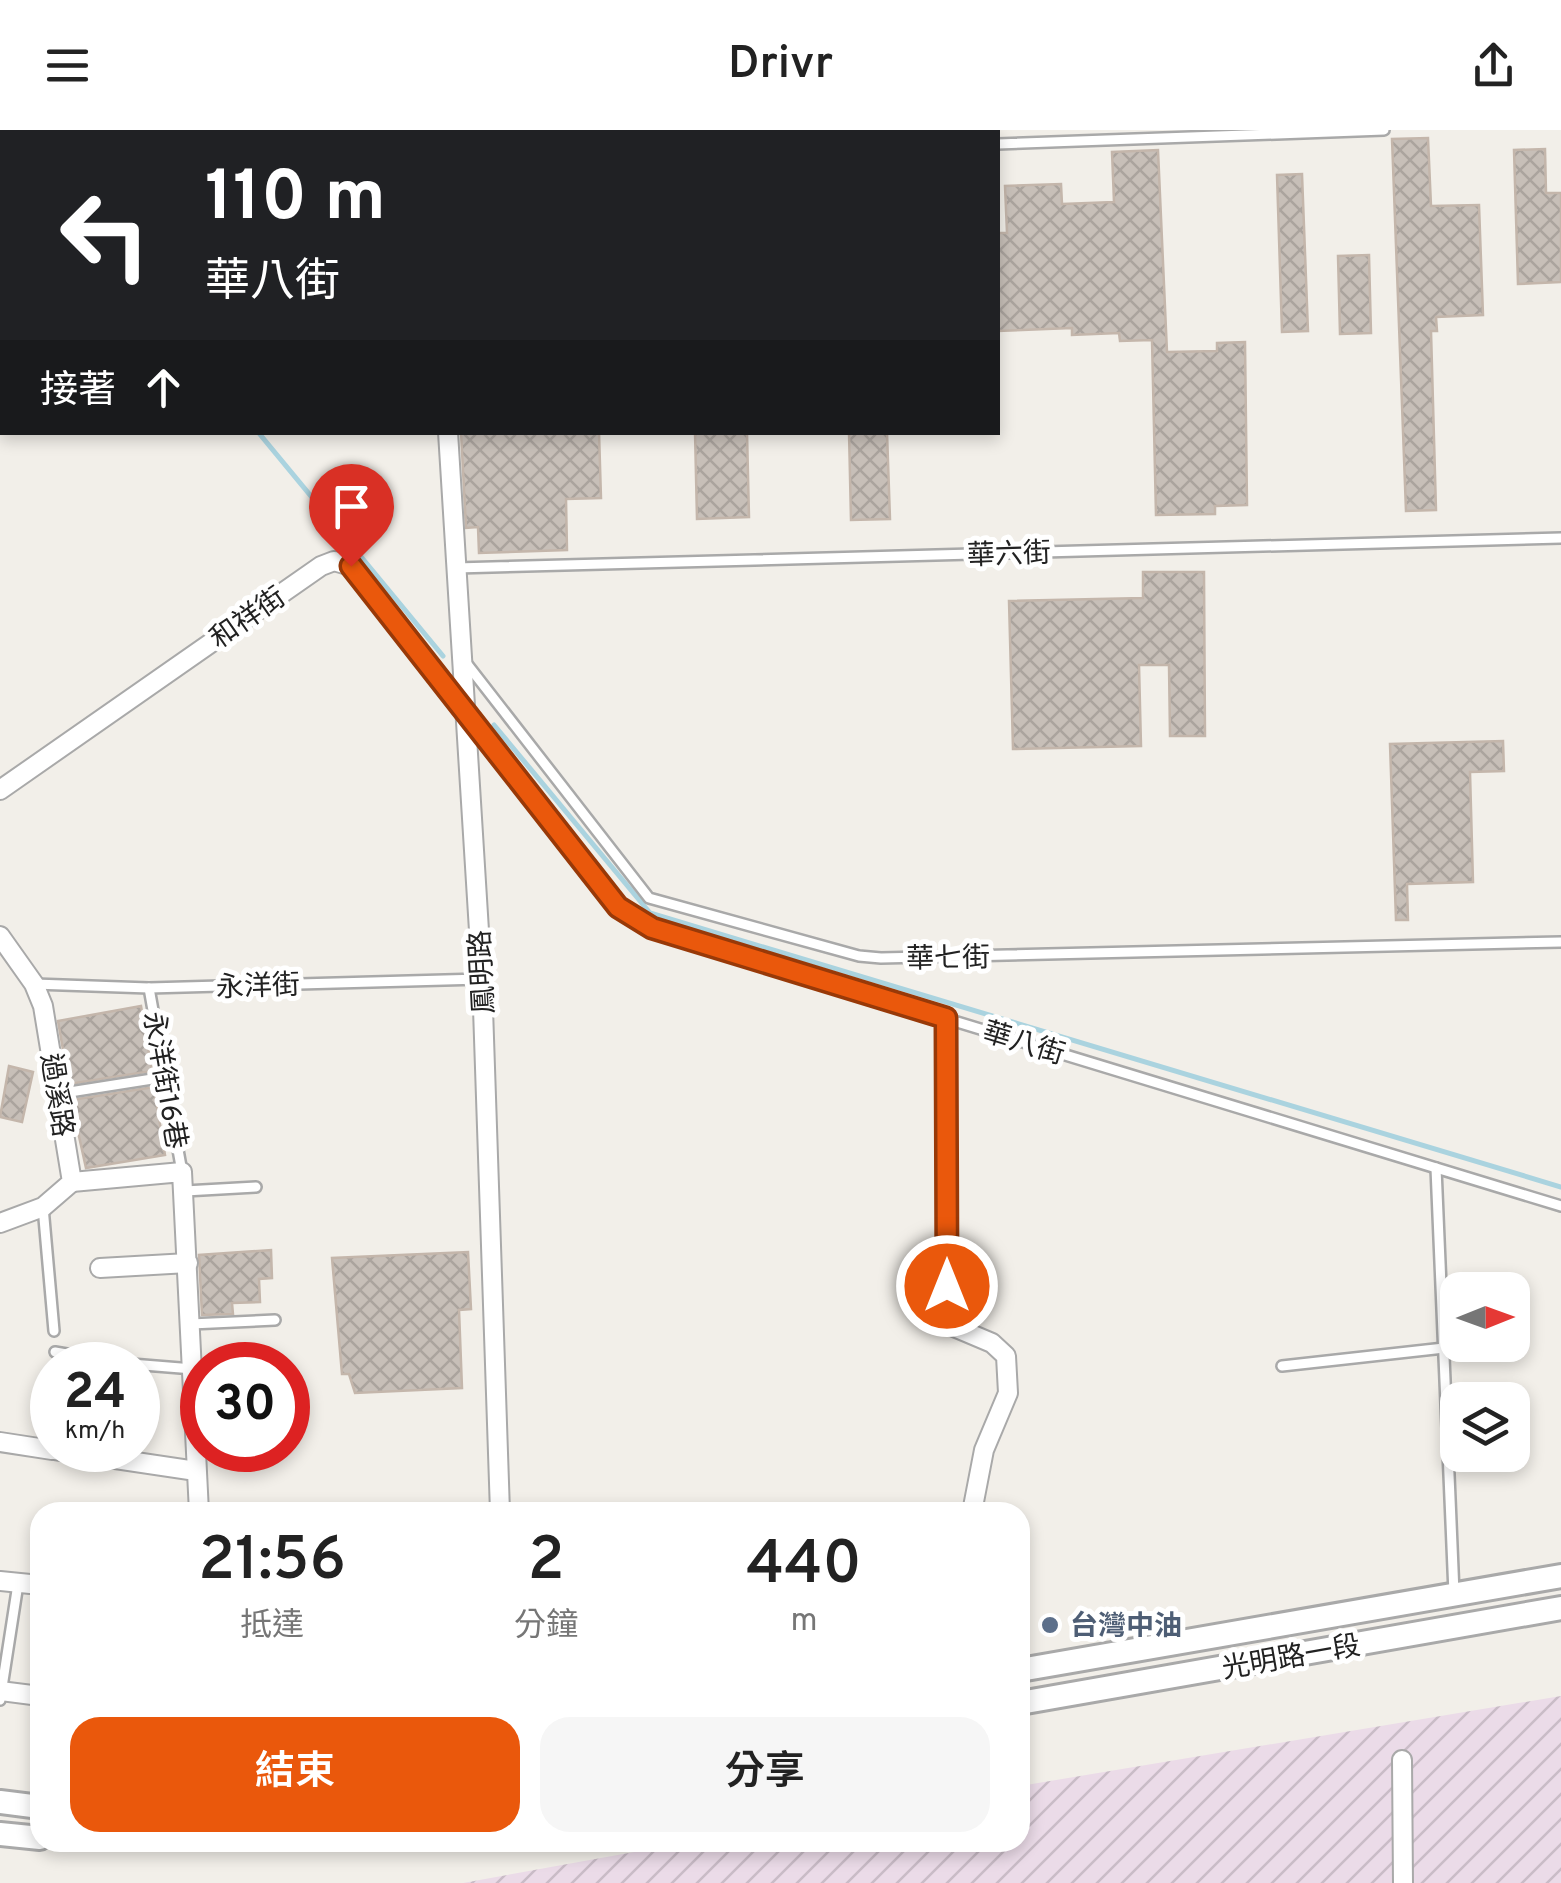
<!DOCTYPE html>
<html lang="zh-TW">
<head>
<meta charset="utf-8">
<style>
  :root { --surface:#fff; --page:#f6f6f6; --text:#222; --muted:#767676; --accent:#ea580c }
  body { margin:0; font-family:Overpass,"Noto Sans TC",sans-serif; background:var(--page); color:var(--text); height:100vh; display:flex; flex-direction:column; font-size:38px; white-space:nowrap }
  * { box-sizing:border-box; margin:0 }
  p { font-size:32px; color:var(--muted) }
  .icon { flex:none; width:55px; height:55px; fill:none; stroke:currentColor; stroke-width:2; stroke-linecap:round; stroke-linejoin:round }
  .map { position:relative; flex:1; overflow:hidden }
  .details { position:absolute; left:30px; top:1372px; width:1000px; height:350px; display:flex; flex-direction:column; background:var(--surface); border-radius:30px; box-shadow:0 5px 15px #0003 }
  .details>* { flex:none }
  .top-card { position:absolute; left:0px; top:0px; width:1000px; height:305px; box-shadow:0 5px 15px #0003; background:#202124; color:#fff; overflow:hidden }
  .needle { width:65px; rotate:89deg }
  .fabs { position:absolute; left:1440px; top:1142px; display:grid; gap:20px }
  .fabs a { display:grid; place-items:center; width:90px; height:90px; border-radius:20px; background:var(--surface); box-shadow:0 5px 15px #0003; font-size:50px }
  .speed { position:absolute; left:30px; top:1212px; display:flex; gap:20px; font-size:50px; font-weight:700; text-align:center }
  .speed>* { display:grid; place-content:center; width:130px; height:130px; border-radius:50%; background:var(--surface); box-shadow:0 5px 15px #0003; line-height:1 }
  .speed small { font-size:25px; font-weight:400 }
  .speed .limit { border:15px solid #d22; background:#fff; color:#111 }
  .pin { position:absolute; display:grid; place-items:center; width:85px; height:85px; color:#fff; margin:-102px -42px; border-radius:50% 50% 50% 0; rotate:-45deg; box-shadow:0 0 10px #0007 }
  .pin .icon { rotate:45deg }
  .me { position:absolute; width:110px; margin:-55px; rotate:0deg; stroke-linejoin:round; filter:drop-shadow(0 0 8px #0008) }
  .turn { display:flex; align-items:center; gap:35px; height:210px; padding:0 40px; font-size:45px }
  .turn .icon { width:130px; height:130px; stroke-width:2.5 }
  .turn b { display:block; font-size:70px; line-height:85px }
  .then { display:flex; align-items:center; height:95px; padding:0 40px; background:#0003; gap:20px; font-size:38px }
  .eta { display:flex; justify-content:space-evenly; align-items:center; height:170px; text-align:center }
  .eta b { font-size:60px; font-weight:600; line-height:70px }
  .action { display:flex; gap:20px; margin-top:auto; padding:20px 40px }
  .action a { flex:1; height:115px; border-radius:30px; background:var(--accent); color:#fff; font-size:40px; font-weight:600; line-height:115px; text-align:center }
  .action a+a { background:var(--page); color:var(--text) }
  header { display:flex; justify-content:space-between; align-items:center; height:130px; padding:0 40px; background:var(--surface); font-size:45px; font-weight:600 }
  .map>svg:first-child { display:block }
  .industrial { fill:url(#industrial-furrows) }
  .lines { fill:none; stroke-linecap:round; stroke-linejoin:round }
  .stream { stroke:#aad3df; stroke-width:5 }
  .building { fill:url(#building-cross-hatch); stroke:#c4b6ab; stroke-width:2.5 }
  .service-casing { stroke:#a9a9a9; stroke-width:14 }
  .minor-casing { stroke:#a9a9a9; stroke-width:22 }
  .tertiary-casing { stroke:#a9a9a9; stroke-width:28 }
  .service { stroke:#fff; stroke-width:9 }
  .minor { stroke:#fff; stroke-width:18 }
  .tertiary { stroke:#fff; stroke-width:22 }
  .route-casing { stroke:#983908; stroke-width:25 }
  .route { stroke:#ea580c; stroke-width:18 }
  .service-dot { fill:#5c6f8a; stroke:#fff; stroke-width:4 }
  .labels { text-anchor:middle; stroke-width:10; stroke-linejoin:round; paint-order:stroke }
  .street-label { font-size:28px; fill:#222; stroke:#fff }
  .service-label { font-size:28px; font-weight:bold; fill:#4e5e75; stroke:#fff; text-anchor:start }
</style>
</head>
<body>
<header><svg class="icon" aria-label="menu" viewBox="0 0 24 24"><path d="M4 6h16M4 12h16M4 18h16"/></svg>Drivr<svg class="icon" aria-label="share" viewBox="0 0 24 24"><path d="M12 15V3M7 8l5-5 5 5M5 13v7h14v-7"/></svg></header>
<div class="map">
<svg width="1561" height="1753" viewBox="0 0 1561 1753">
  <defs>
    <pattern id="industrial-furrows" width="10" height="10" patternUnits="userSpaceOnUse" patternTransform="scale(2.5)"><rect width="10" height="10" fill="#ebdbe8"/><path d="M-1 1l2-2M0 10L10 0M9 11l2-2" fill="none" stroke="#c9bcc7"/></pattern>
    <pattern id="building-cross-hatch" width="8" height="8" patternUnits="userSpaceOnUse" patternTransform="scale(2.5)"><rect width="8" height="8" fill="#c7bfb8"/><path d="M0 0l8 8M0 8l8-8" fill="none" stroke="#aba49e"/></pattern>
  </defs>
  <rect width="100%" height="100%" fill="#f2efe9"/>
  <polygon class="industrial" points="1561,1566 1561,1753 463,1753 684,1713 1020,1712 1020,1656"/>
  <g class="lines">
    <g class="stream">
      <polyline points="0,88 2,89"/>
      <polyline points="258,302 443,526"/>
      <polyline points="494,595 650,783 1561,1057"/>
    </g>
  </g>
  <g class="building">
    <polygon points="1428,8 1431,76 1479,75 1483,185 1436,187 1437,201 1431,201 1436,380 1406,381 1392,9"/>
    <polygon points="1545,19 1546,63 1561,63 1561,152 1518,154 1514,20"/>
    <polygon points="1158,20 1167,222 1217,221 1217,213 1245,212 1247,375 1215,376 1215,384 1156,385 1152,210 1120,211 1119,203 1072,205 1072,198 998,201 998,103 1007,103 1005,56 1061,54 1062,74 1114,72 1112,22"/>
    <polygon points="1302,44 1308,201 1282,202 1277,45"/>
    <polygon points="1369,125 1371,203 1340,204 1338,126"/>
    <polygon points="461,302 599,302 601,368 566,369 567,420 479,423 478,397 466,398"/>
    <polygon points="695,302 747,302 749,387 697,389"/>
    <polygon points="849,302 887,302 890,389 851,390"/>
    <polygon points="1143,442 1204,442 1205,606 1170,606 1169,535 1139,535 1141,616 1013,619 1009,471 1143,468"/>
    <polygon points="1503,611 1504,641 1470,642 1473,752 1407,754 1408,790 1396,790 1390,614"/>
    <polygon points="141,876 152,941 69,954 58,891"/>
    <polygon points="9,936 33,942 22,992 0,987"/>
    <polygon points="154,957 165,1025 86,1038 71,970"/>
    <polygon points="271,1120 272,1148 259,1149 260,1172 232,1173 233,1184 202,1185 199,1125"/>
    <polygon points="468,1122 471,1179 459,1180 462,1258 355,1263 349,1244 342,1244 332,1128"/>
  </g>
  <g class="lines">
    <g class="service-casing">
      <g id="service">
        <polyline points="998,14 1384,0"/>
        <polyline points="0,26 2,26"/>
        <polyline points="456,438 1561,408"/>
        <polyline points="467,534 649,768 859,826 881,828 1561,812"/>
        <polyline points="470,586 618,777 652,799 1561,1076"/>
        <polyline points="34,854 149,858 481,849"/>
        <polyline points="149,858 182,1042"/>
        <polyline points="57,964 165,947"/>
        <polyline points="1436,1038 1454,1463"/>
        <polyline points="185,1061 256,1057"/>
        <polyline points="43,1077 54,1201"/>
        <polyline points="191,1194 275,1190"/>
        <polyline points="55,1222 119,1233 193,1239"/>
        <polyline points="1282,1236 1444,1218"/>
        <polyline points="0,1570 18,1454"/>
      </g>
    </g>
    <g class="minor-casing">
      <g id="minor">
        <polyline points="431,0 431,2"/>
        <polyline points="448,302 482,849 500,1382"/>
        <polyline points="0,660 321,436 334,431 351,436 463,577"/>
        <polyline points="0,806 34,854 43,876 72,1052 43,1077 0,1093"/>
        <polyline points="946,888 947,1194 992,1213 1006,1226 1008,1263 984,1320 972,1382"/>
        <polyline points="72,1052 182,1042 199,1382"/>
        <polyline points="100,1138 188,1133"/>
        <polyline points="0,1312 52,1320"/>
        <polyline points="55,1320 196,1341"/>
        <polyline points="0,1451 40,1455"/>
        <polyline points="0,1561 40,1566"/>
        <polyline points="1402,1630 1403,1753"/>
      </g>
    </g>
    <g class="tertiary-casing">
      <g id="tertiary">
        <polyline points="203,2 207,0"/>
        <polyline points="0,181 2,179"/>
        <polyline points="1020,1540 1561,1446"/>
        <polyline points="1020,1573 1561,1478"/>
        <polyline points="0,1672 40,1677"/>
        <polyline points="0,1704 40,1708"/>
      </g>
    </g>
    <use href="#service" class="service"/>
    <use href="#minor" class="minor"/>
    <use href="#tertiary" class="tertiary"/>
  </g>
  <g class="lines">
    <g class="route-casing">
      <polyline id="route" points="351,436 618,777 652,798 946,888 947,1156"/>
    </g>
    <use href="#route" class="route"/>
  </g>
  <circle class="service-dot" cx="1050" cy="1495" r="10"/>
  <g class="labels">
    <g class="street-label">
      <text transform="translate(1009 423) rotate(-2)" y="10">華六街</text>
      <text transform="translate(247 487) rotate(-35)" y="10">和祥街</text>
      <text transform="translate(948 827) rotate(-1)" y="10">華七街</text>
      <text transform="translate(481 842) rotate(-93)" y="10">鳳明路</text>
      <text transform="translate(258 855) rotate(-2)" y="10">永洋街</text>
      <text transform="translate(1024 912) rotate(17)" y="10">華八街</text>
      <text transform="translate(166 950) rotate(80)" y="10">永洋街16巷</text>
      <text transform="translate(58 965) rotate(81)" y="10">過溪路</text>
      <text transform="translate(1291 1526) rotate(-10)" y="10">光明路一段</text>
    </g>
    <g class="service-label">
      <text x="1070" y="1505">台灣中油</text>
    </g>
  </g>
</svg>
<div class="fabs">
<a><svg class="needle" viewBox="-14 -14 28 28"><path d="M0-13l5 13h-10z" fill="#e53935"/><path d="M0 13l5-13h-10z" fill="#767676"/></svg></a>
<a><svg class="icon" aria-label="layers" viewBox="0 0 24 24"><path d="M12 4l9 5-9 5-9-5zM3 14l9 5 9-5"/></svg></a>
</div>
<div class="speed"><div>24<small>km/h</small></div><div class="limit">30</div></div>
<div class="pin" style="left:351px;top:436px;background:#d93025"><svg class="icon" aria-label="arrive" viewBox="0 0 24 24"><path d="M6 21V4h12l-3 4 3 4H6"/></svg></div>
<svg class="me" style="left:947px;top:1156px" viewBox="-20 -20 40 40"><circle r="17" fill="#ea580c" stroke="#fff" stroke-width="3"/><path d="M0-11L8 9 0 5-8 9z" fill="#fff"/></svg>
<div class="top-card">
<div class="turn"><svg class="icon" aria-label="left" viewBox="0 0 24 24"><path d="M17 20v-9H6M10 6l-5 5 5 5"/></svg><div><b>110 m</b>華八街</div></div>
<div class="then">接著<svg class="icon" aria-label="ahead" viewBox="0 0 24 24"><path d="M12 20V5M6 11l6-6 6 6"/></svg></div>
</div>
<section class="details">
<div class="eta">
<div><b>21:56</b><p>抵達</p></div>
<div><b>2</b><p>分鐘</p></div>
<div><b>440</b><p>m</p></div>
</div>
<div class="action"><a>結束</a><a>分享</a></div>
</section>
</div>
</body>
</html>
